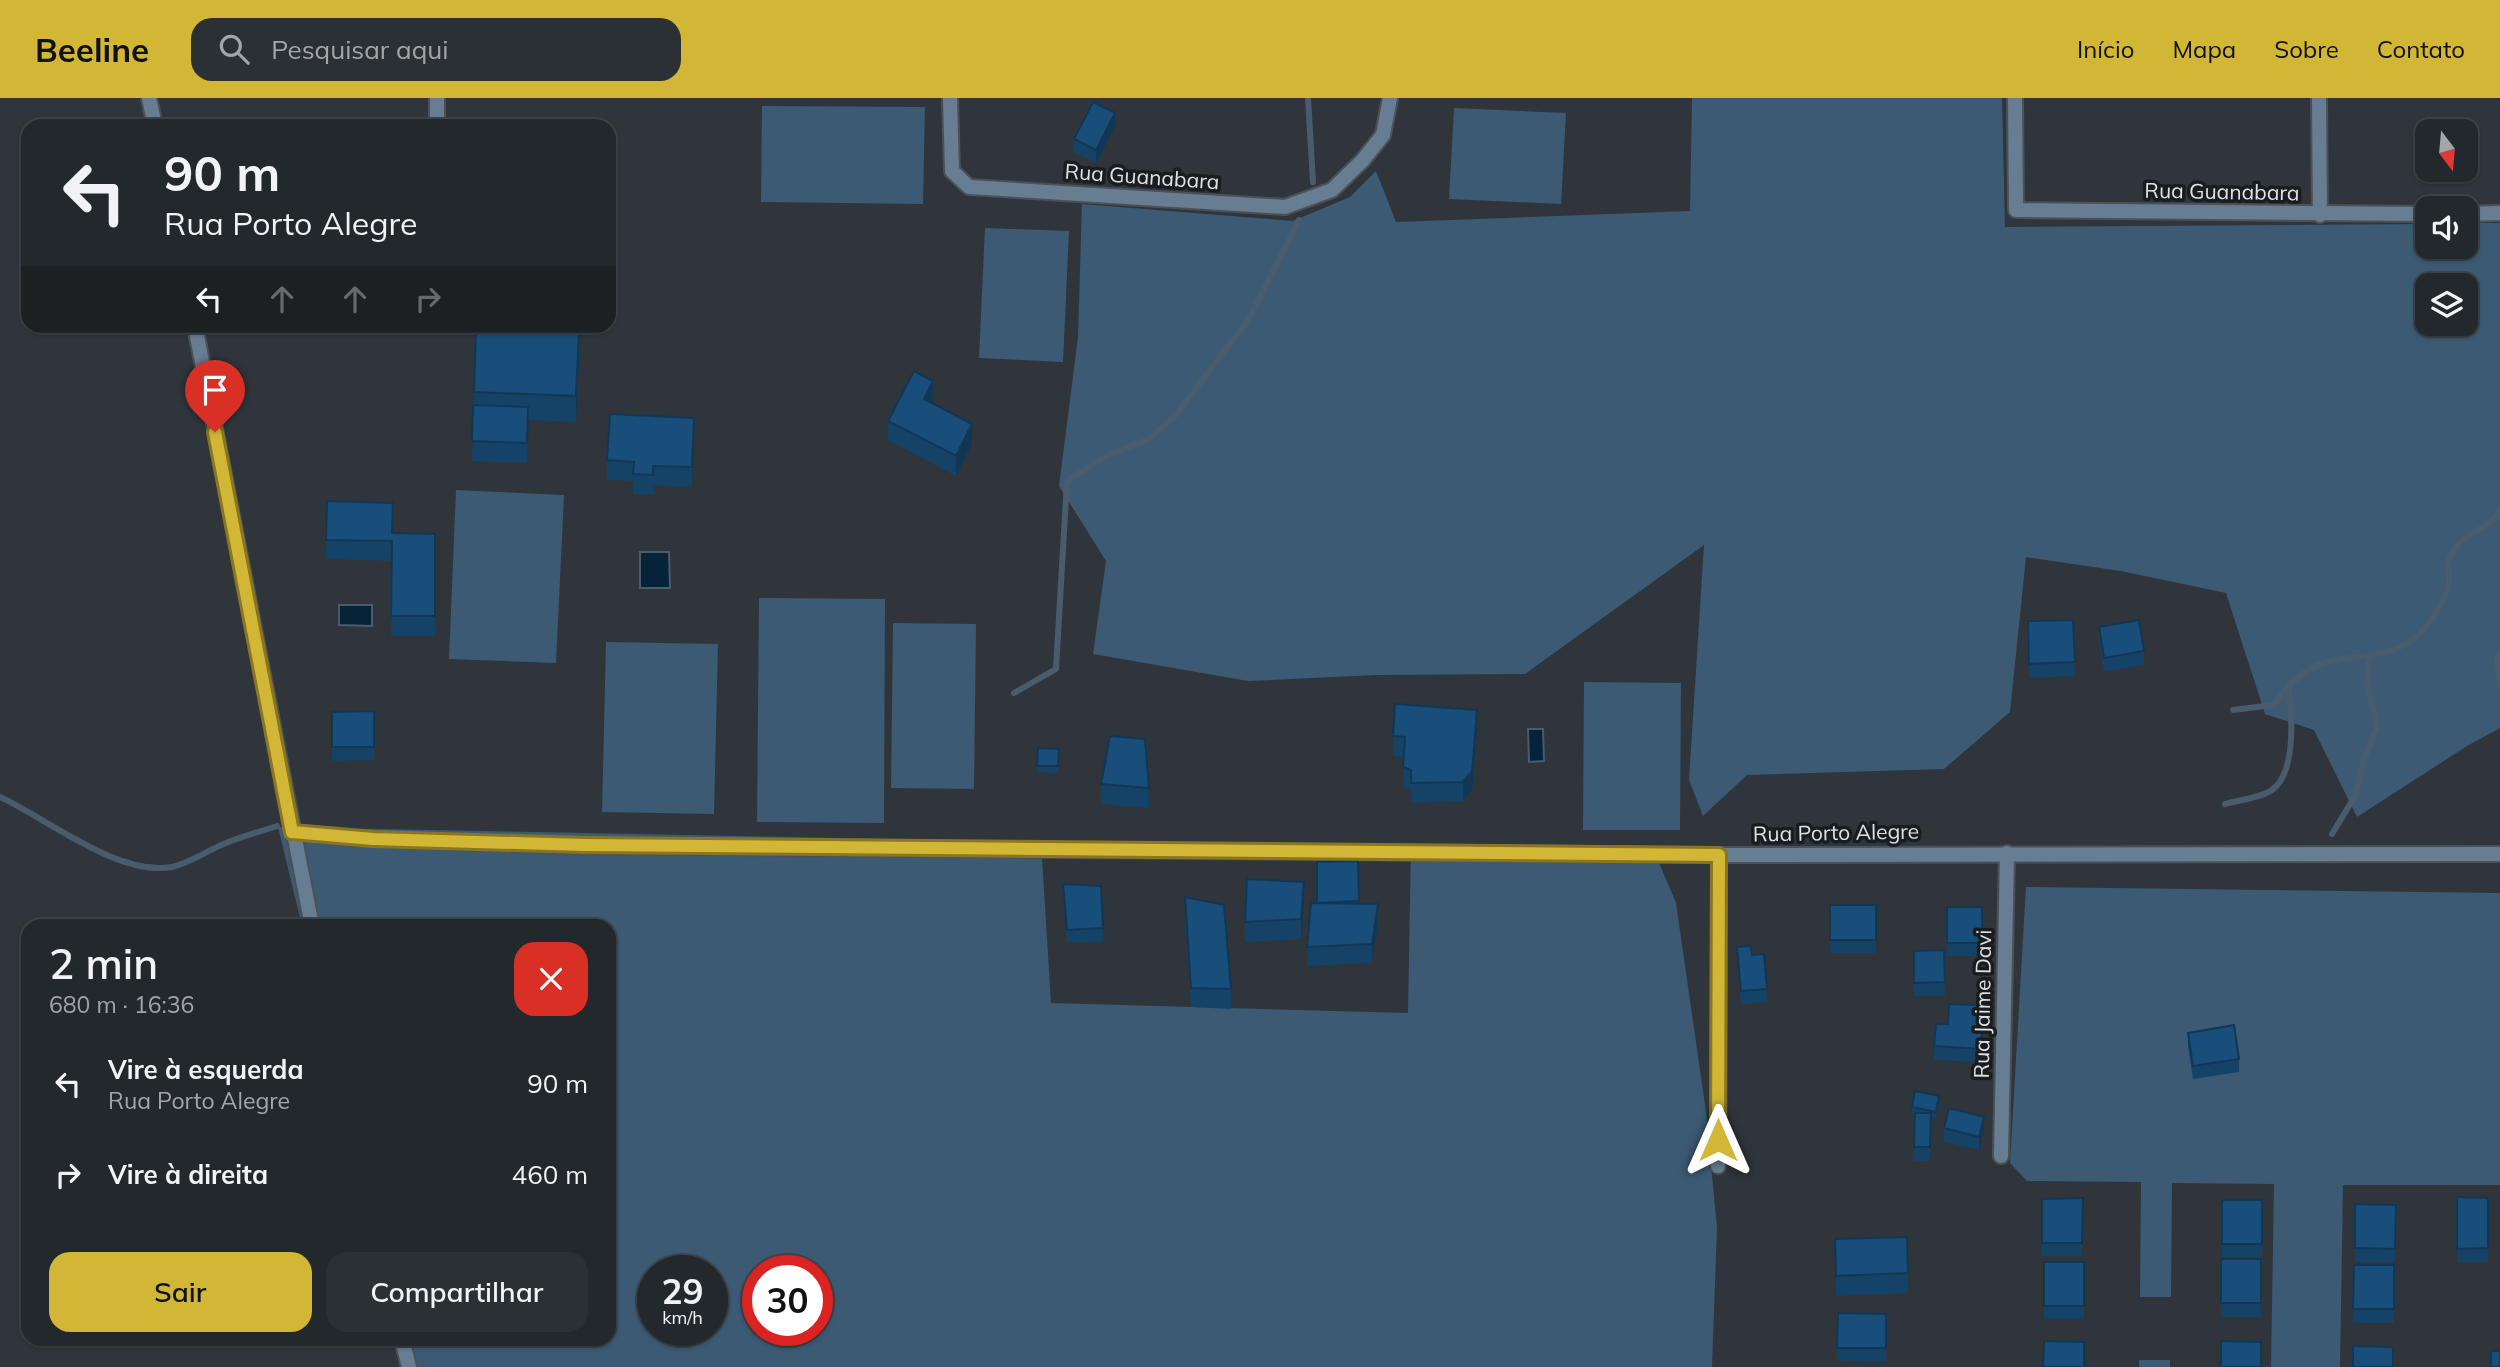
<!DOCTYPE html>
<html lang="pt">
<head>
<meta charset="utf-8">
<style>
  :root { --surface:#23282c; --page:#2b3034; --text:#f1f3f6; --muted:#a3a6a9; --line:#404448; --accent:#d2b635 }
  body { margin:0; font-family:Mulish,sans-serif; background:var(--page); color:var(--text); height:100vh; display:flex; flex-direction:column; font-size:26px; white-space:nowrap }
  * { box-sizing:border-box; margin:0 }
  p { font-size:23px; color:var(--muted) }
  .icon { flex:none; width:38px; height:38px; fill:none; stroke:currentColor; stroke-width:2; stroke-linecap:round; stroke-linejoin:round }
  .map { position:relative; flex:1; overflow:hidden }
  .sheet { position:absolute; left:21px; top:821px; width:595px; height:427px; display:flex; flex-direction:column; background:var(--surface); border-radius:21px; box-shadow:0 2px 5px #0004,0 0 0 2px var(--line) }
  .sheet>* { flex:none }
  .hud { position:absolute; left:21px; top:21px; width:595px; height:214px; border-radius:21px; box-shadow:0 2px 5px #0004,0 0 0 2px var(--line); background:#23282c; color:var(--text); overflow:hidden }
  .needle { width:46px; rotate:164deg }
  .buttons { position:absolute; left:2415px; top:21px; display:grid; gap:14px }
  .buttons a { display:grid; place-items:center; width:63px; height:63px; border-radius:14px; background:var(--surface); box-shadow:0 2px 5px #0004,0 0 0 2px var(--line); font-size:35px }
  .speed { position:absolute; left:637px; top:1157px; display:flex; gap:14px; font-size:35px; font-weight:700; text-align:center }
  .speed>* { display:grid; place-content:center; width:91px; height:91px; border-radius:50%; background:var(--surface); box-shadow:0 2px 5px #0004,0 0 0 2px var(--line); line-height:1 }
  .speed small { font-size:18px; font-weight:400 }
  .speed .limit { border:10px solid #d22; background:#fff; color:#111 }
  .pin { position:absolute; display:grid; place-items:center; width:60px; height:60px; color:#fff; margin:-72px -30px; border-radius:50% 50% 50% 0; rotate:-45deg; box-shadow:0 0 7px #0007 }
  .pin .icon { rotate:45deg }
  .me { position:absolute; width:77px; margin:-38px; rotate:0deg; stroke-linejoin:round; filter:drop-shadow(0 0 5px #0008) }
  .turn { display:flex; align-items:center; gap:24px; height:147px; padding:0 28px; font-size:32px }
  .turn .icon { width:91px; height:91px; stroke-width:2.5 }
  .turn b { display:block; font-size:49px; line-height:60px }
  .lanes { display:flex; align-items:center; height:66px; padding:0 28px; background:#0003; justify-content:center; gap:35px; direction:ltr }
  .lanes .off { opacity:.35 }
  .round { display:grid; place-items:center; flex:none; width:74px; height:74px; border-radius:21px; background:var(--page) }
  .overview { display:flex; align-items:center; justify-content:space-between; height:119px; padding:0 28px }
  h1 { font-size:42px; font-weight:600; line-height:52px }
  .action { display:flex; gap:14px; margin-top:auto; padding:14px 28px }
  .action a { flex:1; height:80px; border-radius:21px; background:var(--accent); color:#111; font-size:28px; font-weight:600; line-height:80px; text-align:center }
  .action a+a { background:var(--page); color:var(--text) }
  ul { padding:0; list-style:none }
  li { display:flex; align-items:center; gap:21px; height:91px; padding:0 28px }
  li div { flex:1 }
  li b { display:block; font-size:26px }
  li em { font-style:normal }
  header { display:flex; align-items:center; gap:42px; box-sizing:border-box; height:98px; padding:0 35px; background:var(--accent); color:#111 }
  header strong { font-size:33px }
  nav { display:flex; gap:38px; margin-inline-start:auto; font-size:24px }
  .search { width:490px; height:63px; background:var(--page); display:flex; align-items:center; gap:18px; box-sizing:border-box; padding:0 24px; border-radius:21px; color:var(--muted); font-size:26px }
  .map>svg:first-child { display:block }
  .green { fill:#3c5a74; fill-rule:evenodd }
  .water { fill:#07233a; stroke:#485c6e; stroke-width:2 }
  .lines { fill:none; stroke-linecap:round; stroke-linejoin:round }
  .stream { stroke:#485c6e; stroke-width:6 }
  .minor-casing { stroke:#4b5156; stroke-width:18 }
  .tertiary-casing { stroke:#4b5156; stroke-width:18 }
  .minor { stroke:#677d92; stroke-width:14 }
  .tertiary { stroke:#677d92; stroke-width:14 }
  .wall { fill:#154368 }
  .shaded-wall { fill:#113755 }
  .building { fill:#184e79; stroke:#113755; stroke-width:2 }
  .route-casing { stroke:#887622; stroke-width:18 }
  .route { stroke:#d2b635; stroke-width:12 }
  .labels { text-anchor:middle; stroke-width:7; stroke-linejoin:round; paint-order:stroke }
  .street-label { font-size:21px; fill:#dee2e6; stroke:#1a1d1f }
</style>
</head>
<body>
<header>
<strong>Beeline</strong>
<div class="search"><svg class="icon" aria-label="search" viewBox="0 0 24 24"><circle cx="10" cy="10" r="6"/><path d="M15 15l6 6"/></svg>Pesquisar aqui</div>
<nav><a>Início</a><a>Mapa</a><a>Sobre</a><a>Contato</a></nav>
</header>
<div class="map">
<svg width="2500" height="1269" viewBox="0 0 2500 1269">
  <rect width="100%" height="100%" fill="#2f353b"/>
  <g class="green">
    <path d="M1692 0H2002L2005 129 2427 126V149H2466V125H2500V630L2467 648 2357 719 2314 632 2265 616 2226 495 2121 473 2026 459 2010 614 1944 671 1747 677 1703 718 1689 682 1704 447 1525 576 1376 577 1248 583 1093 556 1106 463 1059 388 1078 239 1082 106 1293 123 1350 99 1376 73 1396 124 1690 113ZM2427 187H2466V226H2427Z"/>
    <polygon points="762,8 925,9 923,106 761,104"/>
    <polygon points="1454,10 1566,15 1561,106 1449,101"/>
    <polygon points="985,130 1069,133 1063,264 979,260"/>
    <polygon points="456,392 564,397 556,565 449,561"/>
    <polygon points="759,500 885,501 884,725 757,724"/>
    <polygon points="893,525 976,526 974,691 891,690"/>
    <polygon points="606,544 718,546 714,716 602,714"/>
    <polygon points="1584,584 1681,585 1680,732 1583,732"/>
    <path d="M278 729 1041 744 1051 905 1408 915 1411 746 1652 748 1676 805 1706 1014 1717 1130 1712 1269H411L404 1241H609V828H302ZM653 1172H712V1232H653ZM758 1172H817V1232H758Z"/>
    <polygon points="2026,789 2500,795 2500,1087 2343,1087 2340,1269 2271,1269 2274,1086 2172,1085 2171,1199 2140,1199 2141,1084 2027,1083 2010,1065"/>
    <rect x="2139" y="1262" width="31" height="7"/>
  </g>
  <g class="water">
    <polygon points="640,454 669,454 670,490 640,490"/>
    <polygon points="339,507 372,507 372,528 339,527"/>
    <polygon points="1528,631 1543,631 1544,663 1529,664"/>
  </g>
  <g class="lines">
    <g class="stream">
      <polyline points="1308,0 1313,84"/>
      <polyline points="2500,555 2497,560 2500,586"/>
      <polyline points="1014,595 1056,571 1067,383 1106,358 1149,341 1175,318 1248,222 1299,122"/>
      <path d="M2233 612 2273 607C2284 593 2295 579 2312 570 2342 554 2385 564 2415 540 2429 528 2445 504 2449 485 2451 477 2446 466 2450 459 2459 435 2489 433 2500 412"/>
      <path d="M0 699C46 720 119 779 172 769 190 765 208 752 226 745 242 738 260 734 277 728"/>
      <path d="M2225 706C2238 702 2261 700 2272 692 2297 674 2292 615 2288 588"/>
      <polyline points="2332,736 2355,698 2363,664 2377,629 2367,586 2370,558"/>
    </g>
    <g class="minor-casing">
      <g id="minor">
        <polyline points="950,0 952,73 969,89 1285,109 1332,92 1362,63 1383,37 1390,0"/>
        <polyline points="2015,0 2016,112 2427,116"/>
        <polyline points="2319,0 2320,117"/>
        <polyline points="437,28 437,0"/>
        <polyline points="2466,116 2500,115"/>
        <polyline points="2001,1058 2007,755"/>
        <polyline points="1718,1068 1719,757"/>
      </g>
    </g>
    <g class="tertiary-casing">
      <g id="tertiary">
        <polyline points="149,0 155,28"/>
        <polyline points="195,228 312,828"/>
        <polyline points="292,734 373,741 584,748 1719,757 2500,756"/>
        <polyline points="402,1241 409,1269"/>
      </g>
    </g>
    <use href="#minor" class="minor"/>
    <use href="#tertiary" class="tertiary"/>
  </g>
  <g class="wall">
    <polygon points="1115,28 1096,65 1074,54 1074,41"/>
    <polygon points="579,258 576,324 528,322 527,365 472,363 474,294"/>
    <polygon points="933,303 932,305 972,346 956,378 888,342 888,323"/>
    <polygon points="694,340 692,389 653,387 653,397 633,396 633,383 607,382 607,362"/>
    <polygon points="393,435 435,436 435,538 391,538 392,463 326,461 326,442"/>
    <polygon points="2073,522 2075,578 2029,580 2028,537"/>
    <polygon points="2099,529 2144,553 2144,567 2104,574 2099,543"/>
    <polygon points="374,613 374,662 332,663 332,614"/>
    <polygon points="1477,631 1472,692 1463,703 1411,705 1411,692 1403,689 1404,659 1393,658 1393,638"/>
    <polygon points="1038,650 1059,651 1058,675 1037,674"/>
    <polygon points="1101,686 1149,690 1149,710 1101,706"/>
    <polygon points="1358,763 1359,806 1378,826 1372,865 1307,868 1307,849 1317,805"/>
    <polygon points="1063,786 1103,830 1103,843 1067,845 1063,799"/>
    <polygon points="1185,799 1231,891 1231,911 1191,909 1185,819"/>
    <polygon points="1304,804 1301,841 1245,844 1245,824"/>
    <rect x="1830" y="807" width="46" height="48"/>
    <rect x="1947" y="809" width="35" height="49"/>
    <polygon points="1737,849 1767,891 1767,904 1741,906 1737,862"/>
    <polygon points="1944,852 1945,898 1914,898 1914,853"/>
    <polygon points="1983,921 1981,964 1934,962 1934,948 1948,926"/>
    <polygon points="2188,935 2239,961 2239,974 2193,981 2188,948"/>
    <polygon points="1939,1005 1936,1021 1931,1019 1930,1063 1914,1063 1915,1016 1912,1015 1912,1009"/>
    <polygon points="1944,1030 1984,1032 1979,1052 1944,1044"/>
    <polygon points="2457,1099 2488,1100 2488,1164 2457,1164"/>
    <polygon points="2083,1100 2082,1158 2042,1158 2042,1101"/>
    <rect x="2222" y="1102" width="40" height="57"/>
    <polygon points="2355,1106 2396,1107 2395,1164 2355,1164"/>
    <polygon points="1835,1141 1908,1175 1908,1195 1836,1198"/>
    <rect x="2221" y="1161" width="40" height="58"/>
    <rect x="2044" y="1164" width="40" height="57"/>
    <polygon points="2354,1167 2394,1167 2394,1225 2353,1225"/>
    <polygon points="1838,1215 1886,1216 1886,1264 1837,1263"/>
  </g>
  <g class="shaded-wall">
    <polygon points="1115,15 1115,28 1096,65 1096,52"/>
    <polygon points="579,232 579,258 576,324 576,298"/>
    <polygon points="933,283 933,303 924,320 924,301"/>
    <polygon points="694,320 694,340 692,389 692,369"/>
    <polygon points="972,326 972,346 956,378 956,358"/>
    <polygon points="1477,612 1477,631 1472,692 1463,703 1463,684"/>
    <polygon points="1304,784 1304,804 1301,841 1301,821"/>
    <polygon points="1378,806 1378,826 1372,865 1372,846"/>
    <polygon points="1984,1019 1984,1032 1979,1052 1979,1039"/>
  </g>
  <g class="building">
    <polygon points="1093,4 1115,15 1096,52 1074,41"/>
    <polygon points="476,228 579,232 576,298 474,294"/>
    <polygon points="914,273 933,283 924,301 972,326 956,358 888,323"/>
    <polygon points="473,307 528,309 527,345 472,343"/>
    <polygon points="610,316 694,320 692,369 653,368 653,377 633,376 634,364 607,362"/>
    <polygon points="327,403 393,405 392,435 435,436 435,518 391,518 392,443 326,442"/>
    <polygon points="2073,522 2075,564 2029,566 2028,523"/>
    <polygon points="2139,522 2144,553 2104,560 2099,529"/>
    <polygon points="1395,606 1477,612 1472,673 1463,684 1411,685 1411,672 1403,669 1405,639 1393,638"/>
    <polygon points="374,613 374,649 332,649 332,614"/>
    <polygon points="1110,638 1145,641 1149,690 1101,686"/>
    <polygon points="1038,650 1059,651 1058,668 1037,668"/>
    <polygon points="1358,763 1359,803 1317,805 1317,764"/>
    <polygon points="1247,781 1304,784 1301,821 1245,824"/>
    <polygon points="1063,786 1101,788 1103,830 1067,832"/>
    <polygon points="1185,799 1224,807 1231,891 1191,890"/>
    <polygon points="1311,805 1378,806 1372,846 1307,849"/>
    <rect x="1830" y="807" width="46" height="35"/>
    <rect x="1947" y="809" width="35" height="36"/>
    <polygon points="1751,848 1752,857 1764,856 1767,891 1741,893 1737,849"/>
    <polygon points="1944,852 1945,884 1914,885 1914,853"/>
    <polygon points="1949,906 1983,907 1981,951 1934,948 1936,926 1948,926"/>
    <polygon points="2234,927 2239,961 2193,968 2188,935"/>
    <polygon points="1915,993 1939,998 1936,1014 1912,1009"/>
    <polygon points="1949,1010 1984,1019 1979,1039 1944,1030"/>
    <polygon points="1915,1015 1931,1015 1930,1049 1914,1049"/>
    <polygon points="2457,1099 2488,1100 2488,1150 2457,1151"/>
    <polygon points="2083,1100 2082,1145 2042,1145 2042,1101"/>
    <rect x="2222" y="1102" width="40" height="44"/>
    <polygon points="2355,1106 2396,1107 2395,1151 2355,1150"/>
    <polygon points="1907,1139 1908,1175 1836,1178 1835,1141"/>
    <rect x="2221" y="1161" width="40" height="44"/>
    <rect x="2044" y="1164" width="40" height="44"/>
    <polygon points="2354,1167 2394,1167 2394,1211 2353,1211"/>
    <polygon points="1838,1215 1886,1216 1886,1250 1837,1250"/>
    <polygon points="2044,1243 2084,1244 2084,1269 2043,1269"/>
    <polygon points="2221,1243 2261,1244 2261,1269 2221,1269"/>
    <polygon points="2353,1248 2393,1249 2393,1269 2353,1269"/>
    <rect x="2491" y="1253" width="9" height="16"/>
  </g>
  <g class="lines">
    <g class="route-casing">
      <polyline id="route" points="215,334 292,734 373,741 584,747 1719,757 1718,1042"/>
    </g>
    <use href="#route" class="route"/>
  </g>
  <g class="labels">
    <g class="street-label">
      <text transform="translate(1142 79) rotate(4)" y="7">Rua Guanabara</text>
      <text transform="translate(2222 94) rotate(1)" y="7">Rua Guanabara</text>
      <text transform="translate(1836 735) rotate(-1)" y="7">Rua Porto Alegre</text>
      <text transform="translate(1983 906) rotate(-89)" y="7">Rua Jaime Davi</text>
    </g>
  </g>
</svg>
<div class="buttons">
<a><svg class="needle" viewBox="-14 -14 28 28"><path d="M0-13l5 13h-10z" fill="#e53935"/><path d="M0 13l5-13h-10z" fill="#a3a6a9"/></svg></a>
<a><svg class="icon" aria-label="sound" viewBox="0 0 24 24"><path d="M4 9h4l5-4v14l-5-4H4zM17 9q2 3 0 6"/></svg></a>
<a><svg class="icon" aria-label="layers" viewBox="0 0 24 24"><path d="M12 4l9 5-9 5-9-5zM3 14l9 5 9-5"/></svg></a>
</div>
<div class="speed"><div>29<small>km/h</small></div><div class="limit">30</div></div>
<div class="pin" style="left:215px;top:334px;background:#d93025"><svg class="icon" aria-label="arrive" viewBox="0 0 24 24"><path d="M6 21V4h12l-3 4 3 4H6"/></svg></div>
<svg class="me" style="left:1718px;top:1042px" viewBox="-20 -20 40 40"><path d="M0-17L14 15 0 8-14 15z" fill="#d2b635" stroke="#fff" stroke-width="4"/></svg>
<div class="hud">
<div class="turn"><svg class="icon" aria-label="left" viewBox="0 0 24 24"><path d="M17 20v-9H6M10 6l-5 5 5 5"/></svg><div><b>90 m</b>Rua Porto Alegre</div></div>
<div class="lanes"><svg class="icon" aria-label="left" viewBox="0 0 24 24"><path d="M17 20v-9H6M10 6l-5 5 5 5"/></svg><svg class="icon off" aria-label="ahead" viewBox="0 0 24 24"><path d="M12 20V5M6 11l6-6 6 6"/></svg><svg class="icon off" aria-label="ahead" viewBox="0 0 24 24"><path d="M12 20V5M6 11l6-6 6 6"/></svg><svg class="icon off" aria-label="right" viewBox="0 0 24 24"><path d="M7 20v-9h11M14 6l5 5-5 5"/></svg></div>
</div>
<section class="sheet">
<div class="overview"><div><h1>2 min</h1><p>680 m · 16:36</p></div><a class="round" style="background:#d93025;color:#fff"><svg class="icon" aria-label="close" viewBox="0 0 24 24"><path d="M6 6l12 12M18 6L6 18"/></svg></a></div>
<ul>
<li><svg class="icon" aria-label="left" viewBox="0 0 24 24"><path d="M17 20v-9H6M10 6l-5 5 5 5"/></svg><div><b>Vire à esquerda</b><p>Rua Porto Alegre</p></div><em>90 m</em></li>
<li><svg class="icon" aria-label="right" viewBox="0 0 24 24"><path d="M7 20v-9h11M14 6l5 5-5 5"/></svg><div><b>Vire à direita</b></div><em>460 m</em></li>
</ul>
<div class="action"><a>Sair</a><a>Compartilhar</a></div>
</section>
</div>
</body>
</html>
